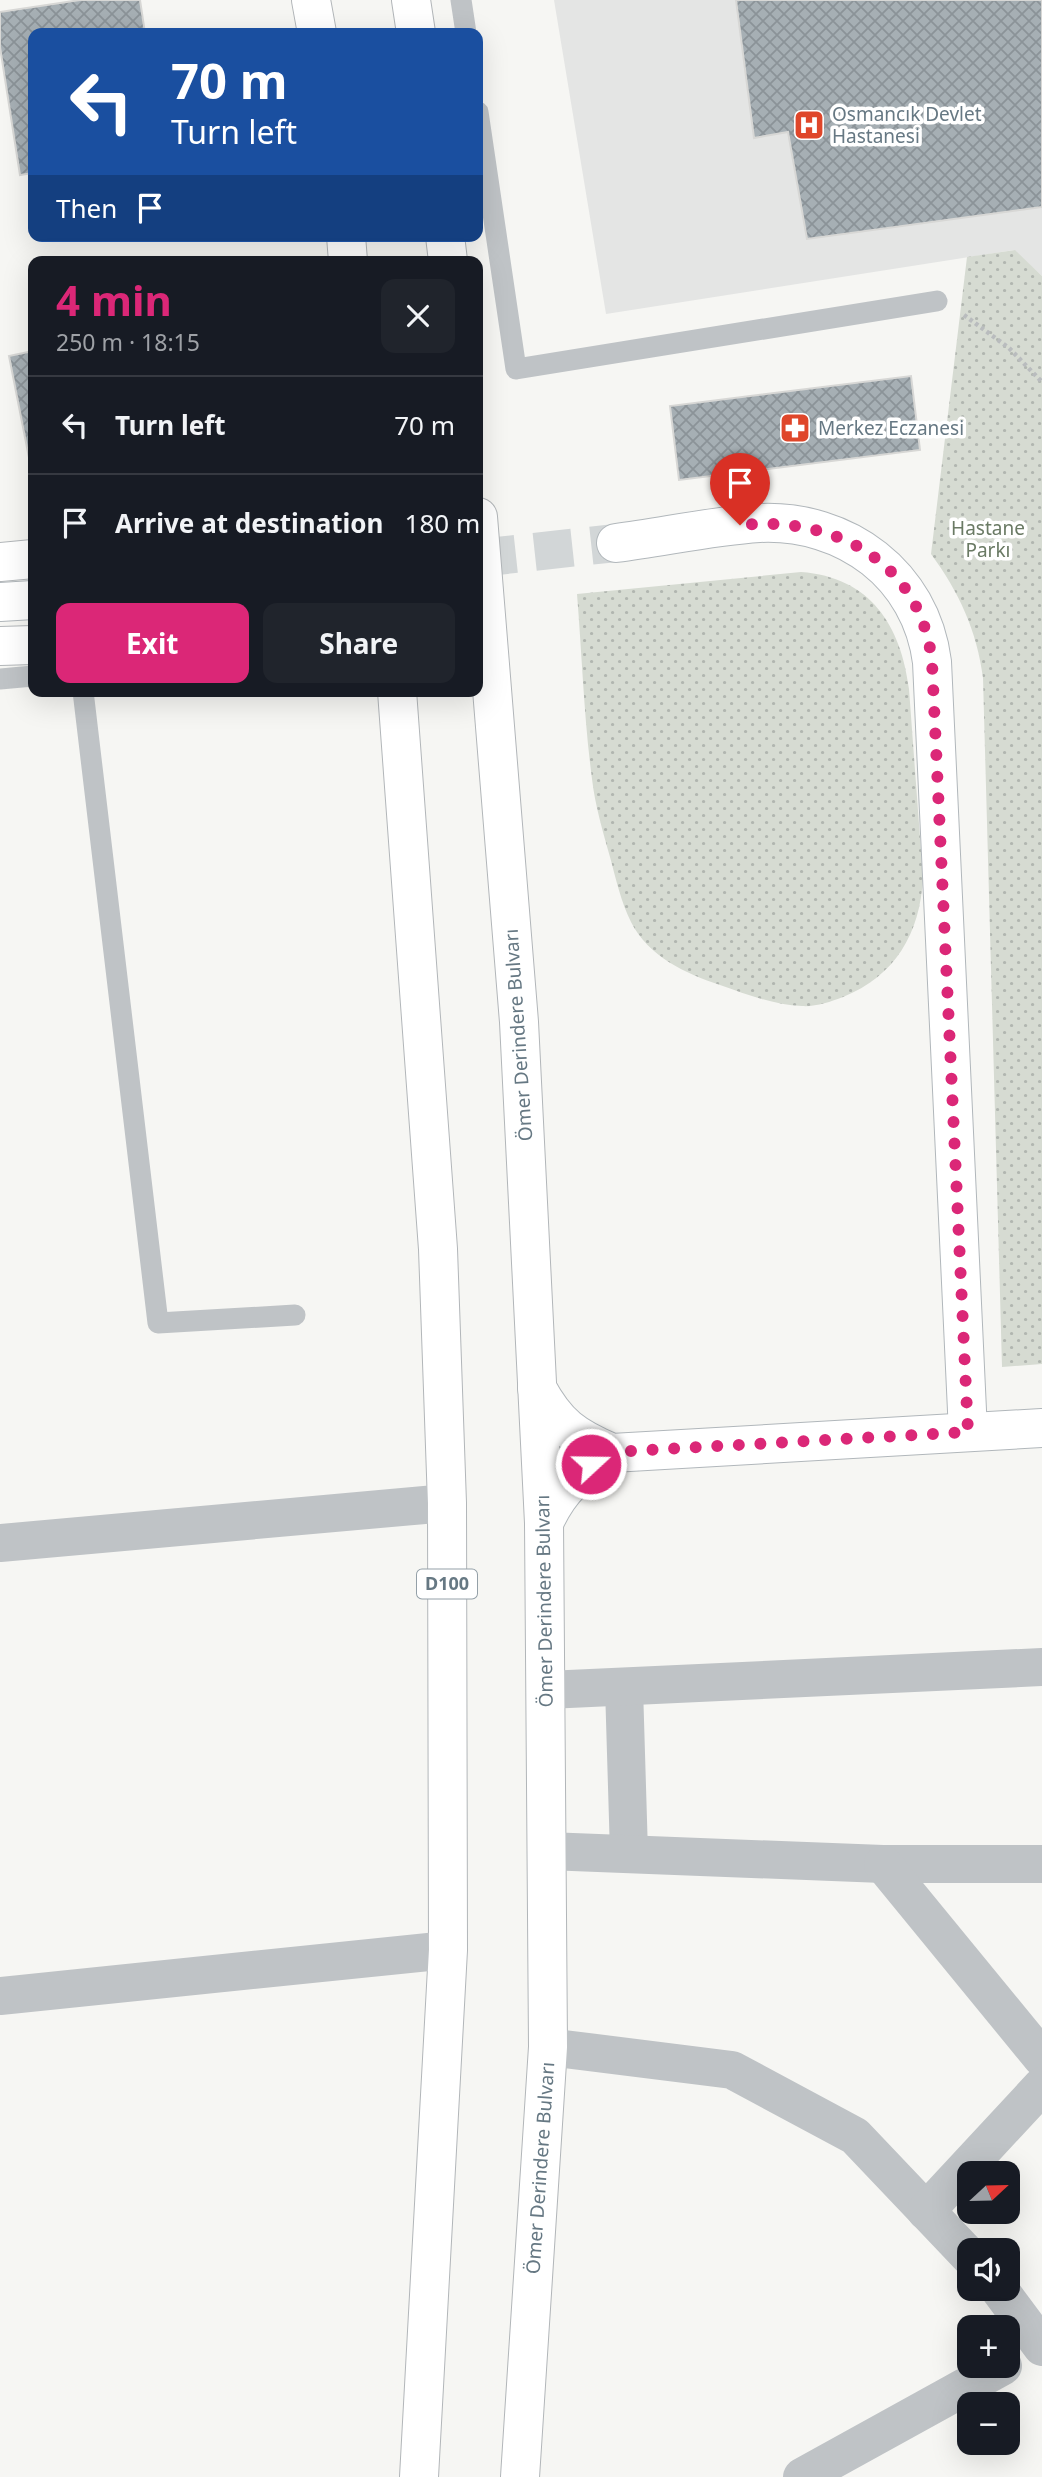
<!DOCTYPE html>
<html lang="en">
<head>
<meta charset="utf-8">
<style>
  :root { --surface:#171b24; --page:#20242c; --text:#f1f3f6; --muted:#9ea1a6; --line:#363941; --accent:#db2777 }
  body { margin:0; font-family:"Noto Sans",sans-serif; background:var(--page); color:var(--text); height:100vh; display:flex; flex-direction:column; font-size:26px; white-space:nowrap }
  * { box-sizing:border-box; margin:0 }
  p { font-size:23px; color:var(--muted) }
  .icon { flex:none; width:38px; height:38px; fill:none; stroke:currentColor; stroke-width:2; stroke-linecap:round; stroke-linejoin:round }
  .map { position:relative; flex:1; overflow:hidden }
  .details { position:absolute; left:28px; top:256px; width:455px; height:441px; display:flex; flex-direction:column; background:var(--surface); border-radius:14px; box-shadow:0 7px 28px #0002 }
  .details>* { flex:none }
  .guide { position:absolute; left:28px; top:28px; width:455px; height:214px; border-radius:14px; box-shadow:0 7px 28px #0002; background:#1a4fa0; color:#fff; overflow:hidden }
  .needle { width:46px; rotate:68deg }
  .tools { position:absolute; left:957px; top:2161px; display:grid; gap:14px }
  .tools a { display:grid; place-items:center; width:63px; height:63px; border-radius:14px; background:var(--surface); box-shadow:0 7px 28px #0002; font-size:35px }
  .pin { position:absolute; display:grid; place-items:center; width:60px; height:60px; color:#fff; margin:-72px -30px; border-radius:50% 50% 50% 0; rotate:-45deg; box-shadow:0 0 7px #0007 }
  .pin .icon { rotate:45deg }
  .me { position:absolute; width:77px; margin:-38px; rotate:69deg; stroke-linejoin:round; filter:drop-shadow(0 0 5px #0008) }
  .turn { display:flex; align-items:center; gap:24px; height:147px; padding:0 28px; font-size:32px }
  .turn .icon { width:91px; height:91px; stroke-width:2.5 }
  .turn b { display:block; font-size:49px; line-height:60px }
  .then { display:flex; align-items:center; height:66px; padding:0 28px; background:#0003; gap:14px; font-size:26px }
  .round { display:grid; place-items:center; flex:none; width:74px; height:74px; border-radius:14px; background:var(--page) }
  .head { display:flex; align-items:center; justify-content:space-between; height:119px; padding:0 28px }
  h1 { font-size:42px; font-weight:700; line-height:52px; color:var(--accent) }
  .primary-button { display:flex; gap:14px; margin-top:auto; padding:14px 28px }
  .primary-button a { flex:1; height:80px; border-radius:14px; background:var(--accent); color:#fff; font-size:28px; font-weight:700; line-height:80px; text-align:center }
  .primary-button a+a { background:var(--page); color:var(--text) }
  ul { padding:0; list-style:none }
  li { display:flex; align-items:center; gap:21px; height:98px; padding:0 28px; border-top:2px solid var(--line) }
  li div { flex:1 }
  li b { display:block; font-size:26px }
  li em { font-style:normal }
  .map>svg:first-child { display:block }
  .built { fill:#e4e5e4 }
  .grass { fill:url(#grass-dots) }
  .building { fill:url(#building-cross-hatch); stroke:#d7d7d5; stroke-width:2 }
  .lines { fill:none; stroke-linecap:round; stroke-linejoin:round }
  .secondary-tunnel { stroke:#d2d6d7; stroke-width:38; stroke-dasharray:38 19; stroke-linecap:butt }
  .secondary-casing { stroke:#b1b7bb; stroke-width:40 }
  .highway-casing { stroke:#b2b6b9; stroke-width:40 }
  .path { stroke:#b9bcbe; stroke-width:4.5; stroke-dasharray:3.5 3.5; stroke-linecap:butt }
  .lane { stroke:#bfc3c6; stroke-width:21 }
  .street { stroke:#bfc3c6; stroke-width:38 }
  .secondary { stroke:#fff; stroke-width:38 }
  .highway { stroke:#fff; stroke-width:38 }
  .route { stroke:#db2777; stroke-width:12; stroke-dasharray:0 21.6 }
  .labels { text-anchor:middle; stroke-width:7; stroke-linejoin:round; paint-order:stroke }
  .shield { fill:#fff; stroke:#94a0a8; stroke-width:2 }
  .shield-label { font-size:18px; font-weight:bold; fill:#667883 }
  .poi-label { font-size:19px; fill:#667883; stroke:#fff; text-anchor:start }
  .park-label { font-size:19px; fill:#6a7a64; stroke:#fff }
  .street-label { font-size:19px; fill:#667883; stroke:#fff }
</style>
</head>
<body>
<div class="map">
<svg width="1042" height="2477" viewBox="0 0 1042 2477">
  <defs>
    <pattern id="grass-dots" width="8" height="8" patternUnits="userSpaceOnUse" patternTransform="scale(1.75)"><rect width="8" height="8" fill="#d6dbd2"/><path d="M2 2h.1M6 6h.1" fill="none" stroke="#b1b6b0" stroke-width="1.8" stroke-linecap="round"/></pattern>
    <pattern id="building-cross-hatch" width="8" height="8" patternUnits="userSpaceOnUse" patternTransform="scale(1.75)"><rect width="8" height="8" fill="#a6afb4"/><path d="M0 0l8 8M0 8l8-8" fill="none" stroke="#8b9398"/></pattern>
  </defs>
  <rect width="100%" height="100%" fill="#f6f6f3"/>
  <polygon class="built" points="554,0 1042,0 1042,276 1014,250 606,314"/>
  <g class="grass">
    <path d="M1015 250 1042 276V1364L1002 1367 983 678C977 631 959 592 931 554L967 257Z"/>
    <path d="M801 572C870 577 901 625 909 689L923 878C920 934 895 976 843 997 830 1002 815 1007 802 1006 773 1005 746 994 720 985 686 974 648 956 631 922 621 902 616 879 610 857 603 832 595 805 592 779 584 718 582 656 577 594Z"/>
  </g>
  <g class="building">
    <polygon points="80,0 140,0 145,33 33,33 33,173 20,175 0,47 0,12"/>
    <polygon points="736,0 1042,0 1042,207 807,239 788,132 754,138"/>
    <polygon points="33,351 33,478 9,356"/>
    <polygon points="911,376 920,450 679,480 670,406"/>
  </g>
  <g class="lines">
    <polyline class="secondary-tunnel" points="478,558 616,543"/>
    <g class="secondary-casing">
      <g id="secondary">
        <path d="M616 543C663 537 712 526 759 523 846 519 921 575 932 662L968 1432"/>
        <polyline points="0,602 33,600"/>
        <path d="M537 1388C557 1425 574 1437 612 1453L1042 1428"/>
        <path d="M544 1523C559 1489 579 1471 612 1453"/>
      </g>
    </g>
    <g class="highway-casing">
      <g id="highway">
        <polyline points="311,0 317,33"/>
        <polyline points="411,0 416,33"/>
        <polyline points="346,236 348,261"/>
        <polyline points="445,236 448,261"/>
        <polyline points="478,517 519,1022 544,1523 548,2047 520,2477"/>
        <polyline points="0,562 33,559"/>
        <polyline points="0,646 33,645"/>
        <polyline points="397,691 438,1249 447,1503 448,1950 419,2477"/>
      </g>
    </g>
    <polyline class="path" points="964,315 1009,348 1042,382"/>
    <g class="lane">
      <polyline points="461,0 466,33"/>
      <polyline points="478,112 516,369 937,301"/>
      <polyline points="0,679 33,676"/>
      <polyline points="83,691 158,1323 295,1315"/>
    </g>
    <g class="street">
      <polyline points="0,1543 447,1503"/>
      <polyline points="624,1687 629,1853"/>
      <polyline points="547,1690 1042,1667"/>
      <polyline points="547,1851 883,1864 1042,1864"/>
      <polyline points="883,1864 1042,2058"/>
      <polyline points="0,1996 448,1950"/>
      <polyline points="548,2047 732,2070 855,2136 970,2257"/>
      <polyline points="926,2211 1042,2086"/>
      <polyline points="999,2289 1042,2347"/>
      <polyline points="802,2477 1003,2366"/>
    </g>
    <use href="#secondary" class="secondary"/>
    <use href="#highway" class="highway"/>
  </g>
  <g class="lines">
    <path class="route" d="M591 1464 612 1452 968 1432 932 662C921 561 834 516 740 525"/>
  </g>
  <defs>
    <g id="hospital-square" transform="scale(1.575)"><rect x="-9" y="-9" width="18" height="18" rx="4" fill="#df462a" stroke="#fff"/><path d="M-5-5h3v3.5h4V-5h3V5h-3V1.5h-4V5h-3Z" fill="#fff"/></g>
    <g id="pharmacy-square" transform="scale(1.575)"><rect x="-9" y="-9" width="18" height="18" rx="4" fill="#df462a" stroke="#fff"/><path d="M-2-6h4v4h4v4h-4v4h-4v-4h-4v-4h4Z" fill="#fff"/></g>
  </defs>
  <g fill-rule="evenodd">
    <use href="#hospital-square" x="809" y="125"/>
    <use href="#pharmacy-square" x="795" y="428"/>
  </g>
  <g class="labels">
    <rect class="shield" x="417" y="1569.5" width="60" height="29" rx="5"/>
    <g class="shield-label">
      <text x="447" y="1590">D100</text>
    </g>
    <g class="poi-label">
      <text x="832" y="121">Osmancık Devlet<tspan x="832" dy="22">Hastanesi</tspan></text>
      <text x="818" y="435">Merkez Eczanesi</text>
    </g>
    <g class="park-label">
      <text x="988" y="535">Hastane<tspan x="988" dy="22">Parkı</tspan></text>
    </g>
    <g class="street-label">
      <text transform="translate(518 1035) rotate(-94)" y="7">Ömer Derindere Bulvarı</text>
      <text transform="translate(544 1601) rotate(-91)" y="7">Ömer Derindere Bulvarı</text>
      <text transform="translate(540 2168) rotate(-86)" y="7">Ömer Derindere Bulvarı</text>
    </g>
  </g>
</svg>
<div class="tools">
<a><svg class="needle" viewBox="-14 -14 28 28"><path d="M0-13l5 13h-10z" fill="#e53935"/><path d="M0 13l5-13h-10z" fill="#9ea1a6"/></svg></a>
<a><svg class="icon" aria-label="sound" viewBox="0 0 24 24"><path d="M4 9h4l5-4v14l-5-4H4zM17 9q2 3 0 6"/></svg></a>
<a>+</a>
<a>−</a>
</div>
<div class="pin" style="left:740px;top:525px;background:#d93025"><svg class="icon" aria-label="arrive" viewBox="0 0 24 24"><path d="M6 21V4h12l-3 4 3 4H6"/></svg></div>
<svg class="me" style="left:591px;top:1464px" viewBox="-20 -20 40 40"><circle r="17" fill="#db2777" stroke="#fff" stroke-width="3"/><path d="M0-11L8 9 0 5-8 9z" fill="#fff"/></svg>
<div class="guide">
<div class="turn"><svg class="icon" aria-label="left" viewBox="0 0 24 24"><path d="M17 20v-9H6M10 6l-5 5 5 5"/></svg><div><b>70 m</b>Turn left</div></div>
<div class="then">Then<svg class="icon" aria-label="arrive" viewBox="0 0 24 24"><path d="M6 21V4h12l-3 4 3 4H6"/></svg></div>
</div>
<section class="details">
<div class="head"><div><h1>4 min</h1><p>250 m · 18:15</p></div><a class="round"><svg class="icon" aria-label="close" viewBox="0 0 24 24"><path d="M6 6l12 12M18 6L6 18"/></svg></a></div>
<ul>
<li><svg class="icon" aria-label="left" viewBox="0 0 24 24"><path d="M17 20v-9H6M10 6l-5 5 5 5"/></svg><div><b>Turn left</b></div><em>70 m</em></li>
<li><svg class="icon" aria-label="arrive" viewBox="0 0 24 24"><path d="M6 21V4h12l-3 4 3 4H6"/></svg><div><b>Arrive at destination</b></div><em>180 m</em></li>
</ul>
<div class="primary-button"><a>Exit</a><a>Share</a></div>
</section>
</div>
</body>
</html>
